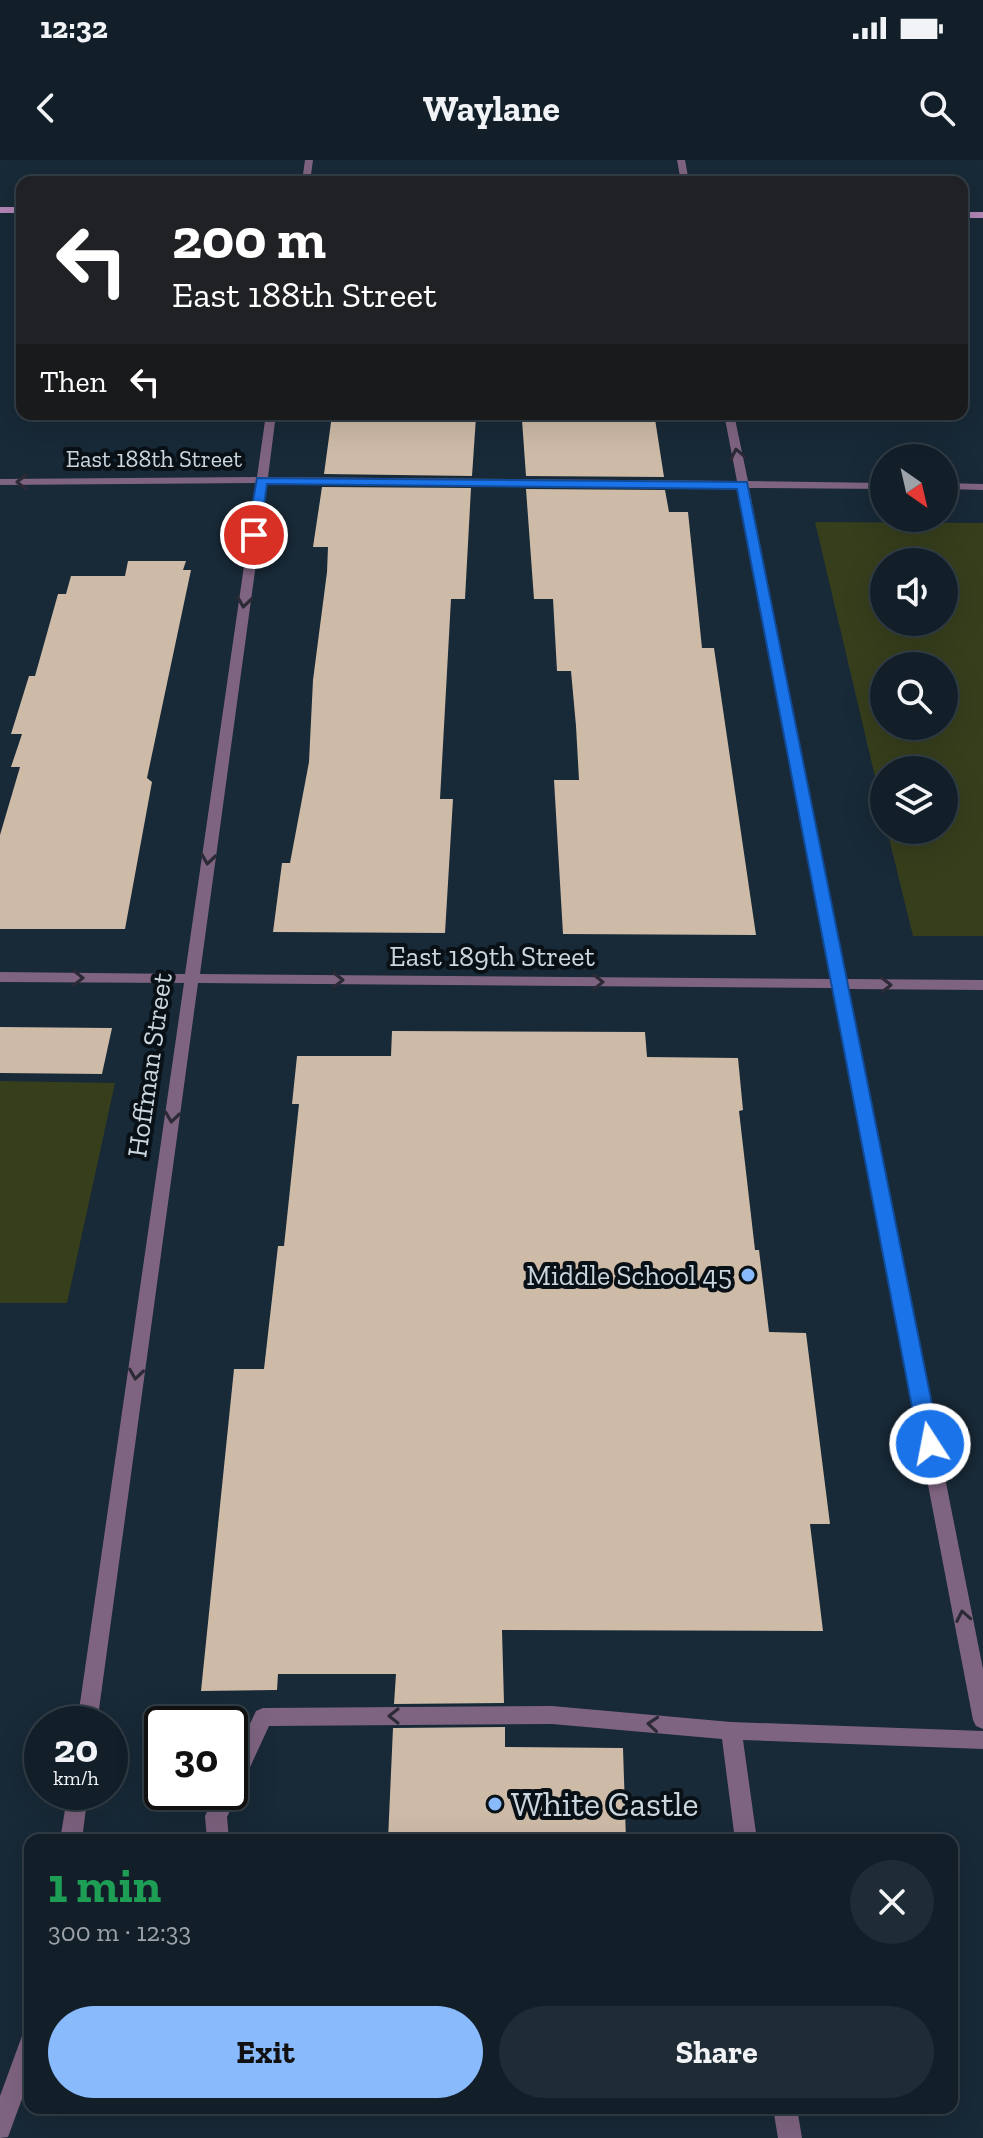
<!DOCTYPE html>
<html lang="en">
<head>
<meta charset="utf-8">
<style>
  :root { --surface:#121f29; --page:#1f2c35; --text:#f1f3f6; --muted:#9ca2a8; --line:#313d46; --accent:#89bafc }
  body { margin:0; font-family:"Zilla Slab",serif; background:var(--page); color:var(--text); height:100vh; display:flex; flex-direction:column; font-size:30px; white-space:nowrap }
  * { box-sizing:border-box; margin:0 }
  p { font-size:26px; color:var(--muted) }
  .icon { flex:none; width:44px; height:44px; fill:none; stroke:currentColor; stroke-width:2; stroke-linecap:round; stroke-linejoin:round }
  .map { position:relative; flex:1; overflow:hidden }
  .drawer { position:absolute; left:24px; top:1674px; width:934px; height:280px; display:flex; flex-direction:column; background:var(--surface); border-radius:16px; box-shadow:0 8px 32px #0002,0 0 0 2px var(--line) }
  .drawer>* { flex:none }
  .hud { position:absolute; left:16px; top:16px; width:952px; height:244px; border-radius:16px; box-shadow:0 8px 32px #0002,0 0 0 2px var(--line); background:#202124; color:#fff; overflow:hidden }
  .needle { width:52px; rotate:146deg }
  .fabs { position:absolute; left:870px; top:284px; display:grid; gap:16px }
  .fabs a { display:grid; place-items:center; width:88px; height:88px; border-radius:50%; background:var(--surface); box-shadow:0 8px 32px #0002,0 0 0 2px var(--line); font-size:40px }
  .speed { position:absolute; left:24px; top:1546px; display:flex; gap:16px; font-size:40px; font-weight:700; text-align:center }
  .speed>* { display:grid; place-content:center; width:104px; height:104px; border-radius:50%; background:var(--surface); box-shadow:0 8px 32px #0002,0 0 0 2px var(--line); line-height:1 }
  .speed small { font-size:20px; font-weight:400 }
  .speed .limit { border:4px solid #111; border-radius:12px; background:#fff; color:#111 }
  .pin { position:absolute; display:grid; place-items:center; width:68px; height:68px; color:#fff; margin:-34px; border:4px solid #fff; border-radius:50%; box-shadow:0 2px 8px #0007 }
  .me { position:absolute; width:88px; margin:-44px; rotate:349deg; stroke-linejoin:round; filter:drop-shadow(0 0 6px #0008) }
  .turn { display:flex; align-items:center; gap:28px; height:168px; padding:0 24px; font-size:36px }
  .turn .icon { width:104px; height:104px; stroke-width:2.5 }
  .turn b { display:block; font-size:56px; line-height:68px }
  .then { display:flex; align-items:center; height:76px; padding:0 24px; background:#0003; gap:16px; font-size:30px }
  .round { display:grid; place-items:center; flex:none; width:84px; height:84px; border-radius:42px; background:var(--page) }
  .headline { display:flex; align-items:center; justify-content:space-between; height:136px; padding:0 24px }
  h1 { font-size:48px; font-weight:800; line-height:60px; color:#1e9e55 }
  .button { display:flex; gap:16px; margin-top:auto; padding:16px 24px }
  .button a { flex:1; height:92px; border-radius:48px; background:var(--accent); color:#111; font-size:32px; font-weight:800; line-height:92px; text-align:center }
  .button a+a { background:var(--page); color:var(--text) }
  .status { display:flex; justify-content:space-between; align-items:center; height:56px; padding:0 40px; background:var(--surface); direction:ltr }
  .status svg { height:22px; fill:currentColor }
  header { display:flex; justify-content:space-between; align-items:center; height:104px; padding:0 24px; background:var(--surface); font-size:36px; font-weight:800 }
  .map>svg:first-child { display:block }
  .green { fill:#363e1c; fill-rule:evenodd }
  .building { fill:#cebba7 }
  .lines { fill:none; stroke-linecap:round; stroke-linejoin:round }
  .lane { fill:#7f6481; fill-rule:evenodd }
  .street { fill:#7f6481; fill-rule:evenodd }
  .secondary { fill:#b285b5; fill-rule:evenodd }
  .oneway { stroke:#2c2a37 }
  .route { fill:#1a73e8; stroke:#114b97; stroke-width:2 }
  .poi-dot { fill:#89bafc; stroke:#091117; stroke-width:3 }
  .labels { text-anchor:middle; stroke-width:8; stroke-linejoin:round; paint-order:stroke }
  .far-street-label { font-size:24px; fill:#cbd6df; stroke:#091117 }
  .street-label { font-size:28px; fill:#cbd6df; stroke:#091117 }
  .poi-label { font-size:28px; fill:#cbd6df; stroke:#091117; text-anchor:end }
  .near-poi-label { font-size:34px; fill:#cbd6df; stroke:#091117; text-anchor:start }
</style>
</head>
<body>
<div class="status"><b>12:32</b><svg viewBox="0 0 49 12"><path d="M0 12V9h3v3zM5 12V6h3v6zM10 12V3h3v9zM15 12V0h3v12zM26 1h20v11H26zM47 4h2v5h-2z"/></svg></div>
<header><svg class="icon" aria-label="back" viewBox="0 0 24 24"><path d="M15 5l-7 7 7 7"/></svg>Waylane<svg class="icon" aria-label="search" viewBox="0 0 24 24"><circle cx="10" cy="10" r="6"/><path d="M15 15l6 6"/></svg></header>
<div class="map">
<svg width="983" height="1978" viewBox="0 0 983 1978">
  <rect width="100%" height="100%" fill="#182937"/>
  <g class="green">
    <path d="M815 362 983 363V776H913L887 670H944V610H884V655ZM884 402H944V462H884ZM884 506H944V566H884Z"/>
    <polygon points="0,921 115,923 67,1143 0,1143"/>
  </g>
  <g class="building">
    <polygon points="332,255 476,257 472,316 324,314"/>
    <polygon points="655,259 664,317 526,316 522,260"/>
    <polygon points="322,327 471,328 465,439 451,439 440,639 453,639 445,773 273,772 282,703 290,703 309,602 313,520 327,412 328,387 313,387"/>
    <polygon points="526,329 665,330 669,352 688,352 702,488 714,488 756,775 563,774 554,620 579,620 576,566 571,511 557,511 553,439 534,439"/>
    <polygon points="128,401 186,401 183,410 191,410 147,618 152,622 125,769 0,769 0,675 20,607 11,607 22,574 11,574 29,516 35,516 58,434 66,434 71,416 125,416"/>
    <polygon points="0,867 112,868 102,914 0,913"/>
    <polygon points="392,871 645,872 647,897 738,898 743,950 739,951 755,1090 759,1090 769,1172 806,1173 830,1364 810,1364 823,1471 502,1470 504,1543 394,1544 396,1514 278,1514 277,1530 201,1531 234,1209 264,1209 278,1086 284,1086 299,944 292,944 297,896 391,896"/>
    <polygon points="505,1567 505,1587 623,1588 626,1680 388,1680 393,1568"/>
  </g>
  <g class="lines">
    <g class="lane">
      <polygon points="552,1546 731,1562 983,1571 983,1589 743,1580 757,1680 735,1680 722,1579 552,1564 269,1566 227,1657 229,1680 207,1680 205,1656 217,1632 230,1632 230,1606 256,1551 263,1548"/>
      <polygon points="773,1948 797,1948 802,1978 778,1978"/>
    </g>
    <g class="street">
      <polygon points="305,0 313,0 310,22 302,22"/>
      <polygon points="677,0 685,0 689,22 681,22"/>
      <path d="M266 254H276L268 317 737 321 724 254H734L748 321 884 323V329L749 328 846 819 983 820V830L848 829 983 1509V1569L976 1566 973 1560 833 828 198 823 97 1564H77L184 823 0 822V812L185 814 256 323 0 325V319L257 317ZM267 323 738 328 832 819 200 814Z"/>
      <polygon points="944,323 983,324 983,330 944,329"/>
      <polygon points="68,1632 88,1632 82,1680 60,1680"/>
      <polygon points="30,1873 30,1917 8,1977 0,1978 0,1936 22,1876"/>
    </g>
    <g class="secondary">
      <rect x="0" y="47" width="22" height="6"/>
      <rect x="962" y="52" width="21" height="6"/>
    </g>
  </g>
  <defs><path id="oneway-chevron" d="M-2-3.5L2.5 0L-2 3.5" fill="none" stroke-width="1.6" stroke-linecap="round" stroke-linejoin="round" transform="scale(2)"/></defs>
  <g class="oneway">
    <use href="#oneway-chevron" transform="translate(737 294) rotate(-101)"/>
    <use href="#oneway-chevron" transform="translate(22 322) rotate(180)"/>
    <use href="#oneway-chevron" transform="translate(244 442) rotate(98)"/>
    <use href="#oneway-chevron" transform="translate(208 699) rotate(98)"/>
    <use href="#oneway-chevron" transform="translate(78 818) rotate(1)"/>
    <use href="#oneway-chevron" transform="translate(338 820)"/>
    <use href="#oneway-chevron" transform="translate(598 822)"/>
    <use href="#oneway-chevron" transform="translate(886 825)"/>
    <use href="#oneway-chevron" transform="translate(172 957) rotate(98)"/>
    <use href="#oneway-chevron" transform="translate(136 1214) rotate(98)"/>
    <use href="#oneway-chevron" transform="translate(963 1456) rotate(-101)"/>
    <use href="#oneway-chevron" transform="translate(394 1556) rotate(180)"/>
    <use href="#oneway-chevron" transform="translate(653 1564) rotate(-175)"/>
  </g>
  <polygon class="route" points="257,318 747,322 940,1284 937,1290 930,1293 922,1290 919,1284 737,329 267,324 260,375 254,379 247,375"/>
  <g class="poi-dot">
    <circle cx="748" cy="1115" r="8"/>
    <circle cx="495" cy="1644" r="8"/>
  </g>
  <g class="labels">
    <g class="far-street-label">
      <text x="154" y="307">East 188th Street</text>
    </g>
    <g class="street-label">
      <text x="492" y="806">East 189th Street</text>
      <text transform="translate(149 905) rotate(-82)" y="10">Hoffman Street</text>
    </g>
    <g class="poi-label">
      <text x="732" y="1125">Middle School 45</text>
    </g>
    <g class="near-poi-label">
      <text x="511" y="1656">White Castle</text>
    </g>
  </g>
</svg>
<div class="fabs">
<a><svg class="needle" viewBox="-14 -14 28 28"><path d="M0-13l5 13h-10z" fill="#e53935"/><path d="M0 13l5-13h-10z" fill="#9ca2a8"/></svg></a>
<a><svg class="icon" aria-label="sound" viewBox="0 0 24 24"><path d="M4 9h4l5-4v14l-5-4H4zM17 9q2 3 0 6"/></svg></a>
<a><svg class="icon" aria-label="search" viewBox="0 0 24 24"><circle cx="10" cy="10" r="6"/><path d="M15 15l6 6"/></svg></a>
<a><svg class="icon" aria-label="layers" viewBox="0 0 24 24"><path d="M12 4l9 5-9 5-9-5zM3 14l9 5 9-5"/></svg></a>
</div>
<div class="speed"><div>20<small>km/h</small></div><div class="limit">30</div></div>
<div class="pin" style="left:254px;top:375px;background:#d93025"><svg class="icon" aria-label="arrive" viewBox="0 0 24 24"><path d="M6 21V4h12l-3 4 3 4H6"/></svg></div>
<svg class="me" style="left:930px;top:1284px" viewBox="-20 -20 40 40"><circle r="17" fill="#1a73e8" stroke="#fff" stroke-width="3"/><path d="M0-11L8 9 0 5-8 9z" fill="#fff"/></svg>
<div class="hud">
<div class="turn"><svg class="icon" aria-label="left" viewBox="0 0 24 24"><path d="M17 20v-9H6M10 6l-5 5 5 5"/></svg><div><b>200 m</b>East 188th Street</div></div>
<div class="then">Then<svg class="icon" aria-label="left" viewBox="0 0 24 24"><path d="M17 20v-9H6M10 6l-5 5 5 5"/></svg></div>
</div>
<section class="drawer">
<div class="headline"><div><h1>1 min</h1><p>300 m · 12:33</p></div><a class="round"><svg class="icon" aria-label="close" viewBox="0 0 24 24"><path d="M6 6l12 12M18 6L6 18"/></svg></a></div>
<div class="button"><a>Exit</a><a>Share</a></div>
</section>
</div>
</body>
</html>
